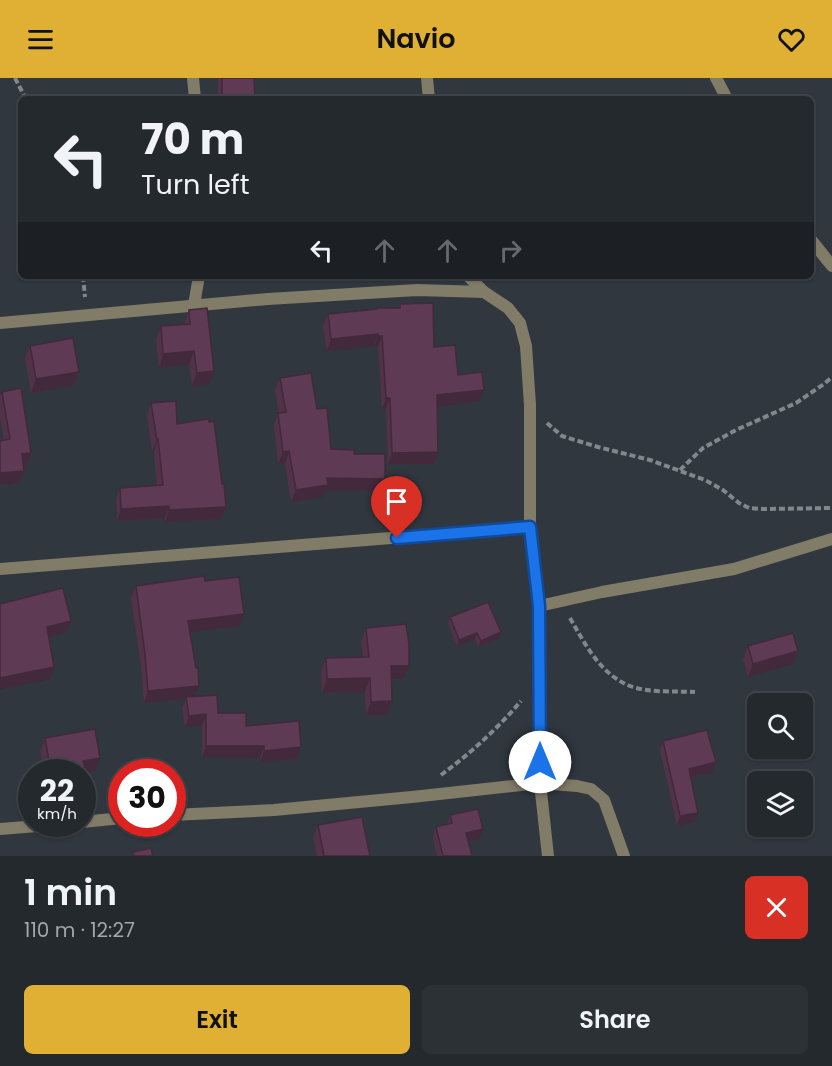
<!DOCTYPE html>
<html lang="en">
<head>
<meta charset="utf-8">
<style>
  :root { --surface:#24292e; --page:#2c3136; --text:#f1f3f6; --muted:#a3a6aa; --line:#41454a; --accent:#e0b034 }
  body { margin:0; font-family:Poppins,sans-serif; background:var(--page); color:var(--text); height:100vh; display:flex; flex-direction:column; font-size:22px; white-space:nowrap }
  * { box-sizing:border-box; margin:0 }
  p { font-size:20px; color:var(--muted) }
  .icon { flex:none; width:33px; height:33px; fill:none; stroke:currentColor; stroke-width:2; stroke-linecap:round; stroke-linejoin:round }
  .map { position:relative; height:778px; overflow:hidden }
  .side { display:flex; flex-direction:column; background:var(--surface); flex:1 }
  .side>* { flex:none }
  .top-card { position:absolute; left:18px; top:18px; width:796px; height:183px; border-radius:9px; box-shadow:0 2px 4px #0004,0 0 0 2px var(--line); background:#24292e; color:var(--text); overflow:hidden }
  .tools { position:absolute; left:747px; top:615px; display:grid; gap:12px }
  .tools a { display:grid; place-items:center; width:66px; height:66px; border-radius:9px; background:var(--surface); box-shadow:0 2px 4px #0004,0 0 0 2px var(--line); font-size:30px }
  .speed { position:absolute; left:18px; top:681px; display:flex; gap:12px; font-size:30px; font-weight:700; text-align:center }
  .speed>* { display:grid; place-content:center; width:78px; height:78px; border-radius:50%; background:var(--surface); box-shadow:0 2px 4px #0004,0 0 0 2px var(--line); line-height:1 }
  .speed small { font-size:15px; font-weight:400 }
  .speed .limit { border:9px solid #d22; background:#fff; color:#111 }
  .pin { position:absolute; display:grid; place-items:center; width:51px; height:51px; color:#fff; margin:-62px -26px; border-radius:50% 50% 50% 0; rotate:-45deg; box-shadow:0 0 6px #0007 }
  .pin .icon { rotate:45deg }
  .me { position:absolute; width:66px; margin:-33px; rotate:0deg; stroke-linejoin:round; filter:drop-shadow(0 0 4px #0008) }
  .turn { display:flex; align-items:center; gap:21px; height:126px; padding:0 24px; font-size:27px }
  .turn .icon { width:78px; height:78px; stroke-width:2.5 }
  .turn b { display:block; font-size:42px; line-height:51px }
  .lanes { display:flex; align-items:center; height:57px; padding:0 24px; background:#0003; justify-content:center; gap:30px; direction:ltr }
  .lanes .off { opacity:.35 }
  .round { display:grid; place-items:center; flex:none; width:63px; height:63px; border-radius:9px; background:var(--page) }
  .overview { display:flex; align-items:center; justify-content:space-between; height:102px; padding:0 24px }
  h1 { font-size:36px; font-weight:600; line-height:45px }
  .button { display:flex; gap:12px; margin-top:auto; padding:12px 24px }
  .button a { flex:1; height:69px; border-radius:9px; background:var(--accent); color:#111; font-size:24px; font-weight:600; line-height:69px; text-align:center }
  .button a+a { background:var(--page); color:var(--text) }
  header { display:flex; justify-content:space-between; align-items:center; height:78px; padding:0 24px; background:var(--accent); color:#111; font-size:27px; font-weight:600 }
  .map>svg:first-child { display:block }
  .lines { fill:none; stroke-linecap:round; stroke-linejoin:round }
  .path { stroke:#81878c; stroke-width:4; stroke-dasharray:6 3; stroke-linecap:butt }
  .minor { stroke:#817c68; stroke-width:12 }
  .wall { fill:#513248 }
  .shaded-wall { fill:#42293b }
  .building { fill:#5e3a54; stroke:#42293b; stroke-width:1.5 }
  .route-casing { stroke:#114b97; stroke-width:15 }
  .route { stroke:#1a73e8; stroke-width:10 }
</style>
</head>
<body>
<header><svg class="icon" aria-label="menu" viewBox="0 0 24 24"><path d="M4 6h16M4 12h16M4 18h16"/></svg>Navio<svg class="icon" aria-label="heart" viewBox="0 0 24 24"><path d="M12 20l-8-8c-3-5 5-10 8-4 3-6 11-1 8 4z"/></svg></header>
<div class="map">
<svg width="832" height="778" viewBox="0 0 832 778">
  <rect width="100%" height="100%" fill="#30373e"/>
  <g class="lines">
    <g class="path">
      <polyline points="15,0 26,21"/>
      <polyline points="83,198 85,219"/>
      <polyline points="547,345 562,358 598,369 650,382 705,402 723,412 739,425 749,430 763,431 832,430"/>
      <polyline points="680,392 703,370 736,352 796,325 824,306 832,299"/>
      <path d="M570 540C585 566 600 596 630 608 647 615 676 613 695 614"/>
      <path d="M441 697C470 676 498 650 521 623"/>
    </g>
    <g class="minor">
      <polyline points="193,0 195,21"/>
      <polyline points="427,0 429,21"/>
      <polyline points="716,0 727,21"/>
      <polyline points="812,163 832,188"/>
      <polyline points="468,198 484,214 508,230 520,245 526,268 530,327 530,449 539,528 540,705 548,778"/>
      <polyline points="194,227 199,198"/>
      <polyline points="0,245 268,221 417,212 484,214"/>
      <polyline points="0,491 530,449"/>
      <polyline points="539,528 602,514 734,491 832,461"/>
      <polyline points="172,737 274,732 412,719 540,705 577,708 591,711 604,722 624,778"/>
      <polyline points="82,744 122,740"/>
      <polyline points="0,751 62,746"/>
    </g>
  </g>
  <g class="wall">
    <polygon points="218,0 254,0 255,21 218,21"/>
    <polygon points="400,226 480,323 437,328 438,374 434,386 388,386 386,331 382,331 378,269 374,270 374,268 327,273 323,248 328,236 399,230"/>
    <polygon points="189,232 209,306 192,308 189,286 159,290 156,262 161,248 184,246"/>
    <polygon points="30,268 79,294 74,307 31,315 25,281"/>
    <polygon points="280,300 317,331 331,371 354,376 381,413 326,412 323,419 291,424 285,386 278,386 274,347 278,335 279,335 275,312"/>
    <polygon points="2,314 27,387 23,388 24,393 19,405 0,407 0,363 4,362 0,341 0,318"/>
    <polygon points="151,325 177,346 222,406 226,429 221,441 165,444 165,440 117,443 116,422 120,410 157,407 154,374 152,374 147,337"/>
    <polygon points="205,503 240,548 190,554 194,619 218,635 246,648 301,669 297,681 260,684 260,680 202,679 202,648 185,649 182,631 186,620 144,625 141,588 131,520 136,508"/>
    <polygon points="450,539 501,554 498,561 478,569 475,561 457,568 448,546"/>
    <polygon points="366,550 409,588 404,601 391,601 392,623 387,637 366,637 365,614 322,615 321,593 326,580 363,579 361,564"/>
    <polygon points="748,568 798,573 793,586 748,599 743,581"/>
    <polygon points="45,660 95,693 83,695 60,694 44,694 40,674"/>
    <polygon points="663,663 716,684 712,694 691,699 695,744 677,748 660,672"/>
    <polygon points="450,737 479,761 468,763 472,778 437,778 433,759 436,749 447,746"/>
    <polygon points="318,747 370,778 317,778 313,760"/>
  </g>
  <g class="shaded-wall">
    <polygon points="378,256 374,268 327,273 331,261"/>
    <polygon points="378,258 382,258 378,269 374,270"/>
    <polygon points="194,273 189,286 159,290 163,276"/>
    <polygon points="214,293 209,306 192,308 197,295"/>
    <polygon points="79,294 74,307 31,315 36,301"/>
    <polygon points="484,312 480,323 433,329 437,317"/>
    <polygon points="386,320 390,320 386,331 382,331"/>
    <polygon points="158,361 154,374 152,374 157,362"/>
    <polygon points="289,373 285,386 278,386 283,374"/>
    <polygon points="438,374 434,386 388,386 392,375"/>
    <polygon points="31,375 27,387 18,388 22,376"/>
    <polygon points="24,393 19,405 0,407 0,395"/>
    <polygon points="327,400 385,401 381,413 326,412 323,419 291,424 296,412"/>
    <polygon points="169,428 165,440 117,443 121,431"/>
    <polygon points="226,429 221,441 165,444 169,432"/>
    <polygon points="244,536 240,548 183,555 188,543"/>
    <polygon points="71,543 67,554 42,561 47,549"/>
    <polygon points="501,554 498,561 478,569 481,563"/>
    <polygon points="477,555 475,561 457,568 459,562"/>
    <polygon points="798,573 793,586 748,599 753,586"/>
    <polygon points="391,588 409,588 404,601 386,601"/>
    <polygon points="54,589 50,601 0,611 0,600"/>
    <polygon points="370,600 365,614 322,615 327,601"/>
    <polygon points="199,608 194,620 144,625 148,613"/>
    <polygon points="392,623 387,637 366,637 371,624"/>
    <polygon points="206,636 202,648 185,649 189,638"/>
    <polygon points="206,668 264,668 260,680 202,679"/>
    <polygon points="301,669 297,681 260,684 264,673"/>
    <polygon points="100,680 95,693 83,695 82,697 82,694 67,694 83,683"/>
    <polygon points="65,681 60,694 45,694 49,683"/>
    <polygon points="716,684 712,694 685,700 689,691"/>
    <polygon points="698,735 695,744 677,748 680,738"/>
    <polygon points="483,751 479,761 463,765 466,755"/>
  </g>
  <g class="building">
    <polygon points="222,0 254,0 255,21 222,21"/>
    <polygon points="433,225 434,269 455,267 458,297 482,294 484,312 437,317 438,374 392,375 390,320 386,320 382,258 378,258 378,256 331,261 328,236 377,231 377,230 400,230 400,226"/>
    <polygon points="207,230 214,293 197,295 194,273 163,276 161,248 190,246 189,232"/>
    <polygon points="73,260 79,294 36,301 30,268"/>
    <polygon points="311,295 317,331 327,330 331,371 355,372 354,376 385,376 385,401 327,400 328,407 296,412 289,373 283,374 278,335 286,334 280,300"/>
    <polygon points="21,310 31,375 22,376 24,393 0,395 0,363 10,361 2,314"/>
    <polygon points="176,323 177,346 208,341 209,344 214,343 222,406 224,406 226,429 169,432 169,428 121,431 120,410 163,407 158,361 157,362 151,325"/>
    <polygon points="204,498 205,503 239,499 244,536 188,543 196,590 198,590 199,608 148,613 145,576 136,508"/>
    <polygon points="63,510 71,543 47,549 54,589 0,600 0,526"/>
    <polygon points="488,524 501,554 481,563 477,555 459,562 450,539"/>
    <polygon points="406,546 409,566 409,588 391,588 392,623 371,624 370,600 327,601 326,580 369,579 366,550"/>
    <polygon points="793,555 798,573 753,586 748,568"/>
    <polygon points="217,617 218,635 246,635 246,648 299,643 301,669 264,673 264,668 206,668 206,636 189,638 186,619"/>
    <polygon points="95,651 100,680 83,683 85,690 67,693 65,681 49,683 45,660"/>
    <polygon points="707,652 716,684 689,691 698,735 680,738 663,663"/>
    <polygon points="478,731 483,751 466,755 472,778 443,778 436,749 452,745 450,737"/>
    <polygon points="362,739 370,778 324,778 318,747"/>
    <polygon points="151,770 153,778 133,778 133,774"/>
  </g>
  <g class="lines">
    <g class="route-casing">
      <polyline id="route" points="397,460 530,449 539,528 540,684"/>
    </g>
    <use href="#route" class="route"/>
  </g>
</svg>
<div class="tools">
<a><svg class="icon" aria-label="search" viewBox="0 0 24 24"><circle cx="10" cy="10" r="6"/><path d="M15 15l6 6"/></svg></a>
<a><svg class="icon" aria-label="layers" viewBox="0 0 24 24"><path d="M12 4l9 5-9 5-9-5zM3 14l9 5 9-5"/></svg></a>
</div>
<div class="speed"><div>22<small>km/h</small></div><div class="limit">30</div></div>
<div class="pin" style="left:397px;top:460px;background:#d93025"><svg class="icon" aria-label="arrive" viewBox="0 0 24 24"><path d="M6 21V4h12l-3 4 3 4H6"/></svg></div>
<svg class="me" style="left:540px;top:684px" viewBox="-20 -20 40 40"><circle r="19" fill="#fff"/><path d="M0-13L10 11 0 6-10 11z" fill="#1a73e8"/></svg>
<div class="top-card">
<div class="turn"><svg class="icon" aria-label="left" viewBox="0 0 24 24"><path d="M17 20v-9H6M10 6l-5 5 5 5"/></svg><div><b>70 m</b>Turn left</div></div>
<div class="lanes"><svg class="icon" aria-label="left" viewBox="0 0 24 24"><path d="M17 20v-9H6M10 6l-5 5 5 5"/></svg><svg class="icon off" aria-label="ahead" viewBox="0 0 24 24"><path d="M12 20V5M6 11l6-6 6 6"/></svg><svg class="icon off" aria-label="ahead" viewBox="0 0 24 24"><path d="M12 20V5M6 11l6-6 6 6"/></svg><svg class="icon off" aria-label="right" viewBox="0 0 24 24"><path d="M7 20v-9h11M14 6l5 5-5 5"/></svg></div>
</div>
</div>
<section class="side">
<div class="overview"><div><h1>1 min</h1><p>110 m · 12:27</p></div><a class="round" style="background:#d93025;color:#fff"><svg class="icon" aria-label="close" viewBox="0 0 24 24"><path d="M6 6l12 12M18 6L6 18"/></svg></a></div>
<div class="button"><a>Exit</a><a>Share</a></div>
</section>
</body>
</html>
